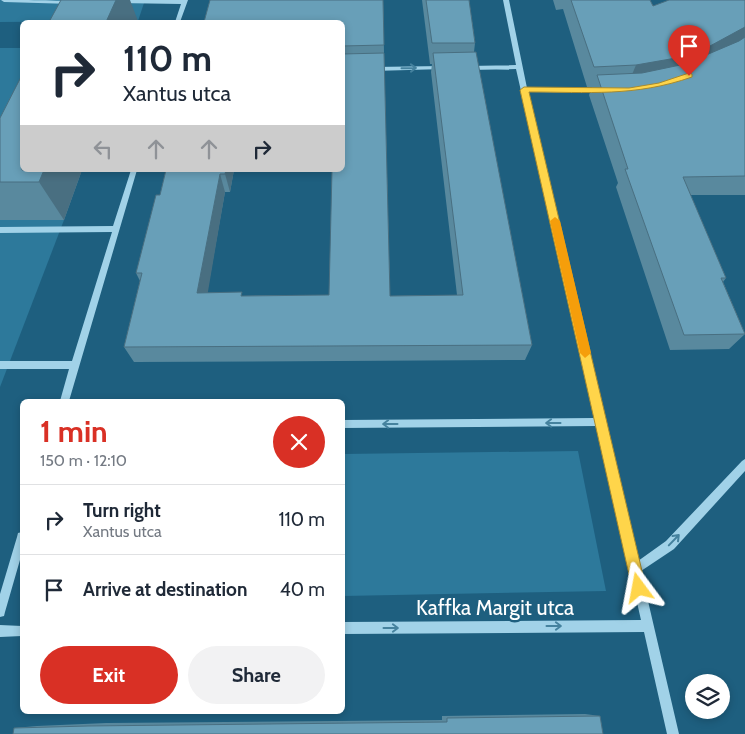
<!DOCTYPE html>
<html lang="en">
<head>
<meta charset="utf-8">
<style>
  :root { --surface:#fff; --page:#f2f2f3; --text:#1f2937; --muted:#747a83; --line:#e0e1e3; --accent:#d93025 }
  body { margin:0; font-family:Cabin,sans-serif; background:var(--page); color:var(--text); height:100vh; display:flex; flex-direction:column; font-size:19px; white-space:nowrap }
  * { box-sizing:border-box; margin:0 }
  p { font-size:16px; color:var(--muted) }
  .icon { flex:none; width:28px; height:28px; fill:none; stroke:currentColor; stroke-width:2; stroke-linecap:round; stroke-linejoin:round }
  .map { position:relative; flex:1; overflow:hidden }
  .sheet { position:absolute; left:20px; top:399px; width:325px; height:315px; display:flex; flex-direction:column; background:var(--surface); border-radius:8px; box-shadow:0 2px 8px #0003 }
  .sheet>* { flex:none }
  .hud { position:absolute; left:20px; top:20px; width:325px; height:152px; border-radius:8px; box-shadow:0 2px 8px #0003; background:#fff; color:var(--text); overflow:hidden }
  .fabs { position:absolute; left:685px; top:674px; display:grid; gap:10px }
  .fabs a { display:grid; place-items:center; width:45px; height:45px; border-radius:50%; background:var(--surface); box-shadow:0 2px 8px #0003; font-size:25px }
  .pin { position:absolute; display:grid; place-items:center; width:42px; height:42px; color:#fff; margin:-51px -21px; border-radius:50% 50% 50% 0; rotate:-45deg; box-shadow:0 0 5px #0007 }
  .pin .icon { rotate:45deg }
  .me { position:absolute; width:55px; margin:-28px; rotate:347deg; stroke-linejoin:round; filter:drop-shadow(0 0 4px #0008) }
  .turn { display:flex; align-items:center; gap:18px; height:105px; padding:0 20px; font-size:22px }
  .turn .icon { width:65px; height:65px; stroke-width:2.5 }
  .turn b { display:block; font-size:35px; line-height:42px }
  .lanes { display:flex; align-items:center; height:48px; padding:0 20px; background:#0003; justify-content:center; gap:25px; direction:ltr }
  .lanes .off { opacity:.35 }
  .round { display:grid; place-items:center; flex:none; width:52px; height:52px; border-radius:26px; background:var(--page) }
  .headline { display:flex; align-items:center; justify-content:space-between; height:85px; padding:0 20px }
  h1 { font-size:30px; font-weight:800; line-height:38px; color:var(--accent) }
  .primary-button { display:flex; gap:10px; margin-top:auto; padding:10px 20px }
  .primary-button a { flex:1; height:58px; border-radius:30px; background:var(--accent); color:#fff; font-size:20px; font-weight:800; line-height:58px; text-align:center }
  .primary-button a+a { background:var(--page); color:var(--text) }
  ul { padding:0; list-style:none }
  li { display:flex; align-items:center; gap:15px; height:70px; padding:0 20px; border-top:1px solid var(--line) }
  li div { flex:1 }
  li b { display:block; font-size:19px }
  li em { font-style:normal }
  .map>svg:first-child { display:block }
  .green { fill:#2d799b }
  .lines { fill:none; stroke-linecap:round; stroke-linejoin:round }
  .minor { fill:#a1d2e8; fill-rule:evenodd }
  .wall { fill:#59899e }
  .shaded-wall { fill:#496f81 }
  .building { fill:#689fb8; stroke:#496f81 }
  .oneway { stroke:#45829e }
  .route { fill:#ffd54a; stroke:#a68a30 }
  .slow { fill:#f59e0b }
  .labels { text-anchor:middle; stroke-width:5; stroke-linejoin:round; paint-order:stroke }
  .near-street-label { font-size:21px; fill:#fff; stroke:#1e5f7f }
</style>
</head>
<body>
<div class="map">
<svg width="745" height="734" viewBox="0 0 745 734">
  <rect width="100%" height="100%" fill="#1e5f7f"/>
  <g class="green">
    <polygon points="0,0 145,0 138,21 0,22"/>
    <polygon points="0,48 22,48 22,165 0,172"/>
    <polygon points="0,220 64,220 0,387"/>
    <polygon points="578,451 606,591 343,596 343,454"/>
  </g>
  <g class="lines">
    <g class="minor">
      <path d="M1 0C16 0 65 0 75 2L72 4 4 2Z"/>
      <polygon points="120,0 188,0 180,22 175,22 181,4 118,3 117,2"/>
      <polygon points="503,0 509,0 527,88 602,89 605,91 602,93 528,92 638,561 666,541 742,461 745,459 745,471 674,549 641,571 679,734 667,734 644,632 342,634 342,622 641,620 597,426 342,428 342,420 595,418 516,69 468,70 465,68 468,66 516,65"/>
      <polygon points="442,66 445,68 444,69 373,71 370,69 373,67"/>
      <polygon points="131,170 137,170 69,401 60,401 69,369 0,369 0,361 72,361 112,232 0,233 0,227 113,226"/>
      <polygon points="22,532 22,553 5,612 4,616 0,617 0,594 17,537 18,533"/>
      <polygon points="0,625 22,626 22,636 0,637"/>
    </g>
  </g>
  <g class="wall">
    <polygon points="383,0 384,53 390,296 457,295 431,72 432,64 430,64 422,0 469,0 475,43 474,52 532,345 525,360 134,362 124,347 140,281 136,273 160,195 166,170 234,170 230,192 225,192 207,293 243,296 329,295 342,170 342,22"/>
    <polygon points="553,0 650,0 653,6 745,0 745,195 690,195 726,278 723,282 745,334 729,349 670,350 616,187 618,183 589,95 592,87 587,87 563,9 556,10"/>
    <polygon points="0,118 22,170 82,170 64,220 0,220"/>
    <polygon points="585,714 600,716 603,734 14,728 37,726 106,723 442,720 442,716"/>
  </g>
  <g class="shaded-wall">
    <polygon points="116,0 130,0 138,21 137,22 106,22"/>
    <polygon points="745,27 745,42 700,66 628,84 636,65"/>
    <polygon points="44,170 82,170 64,220 39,182"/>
    <polygon points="226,170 234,170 230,192 225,174"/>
    <polygon points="220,174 225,192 205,309 197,293"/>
  </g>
  <g class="building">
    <polygon points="61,0 116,0 106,22 49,22"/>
    <polygon points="210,0 383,0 384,45 342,46 342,22 204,22"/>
    <polygon points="426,0 469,0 475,43 432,43"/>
    <polygon points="571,0 650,0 653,6 669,0 745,0 745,27 710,46 676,58 636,65 594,67"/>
    <polygon points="745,37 745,176 683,177 726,278 721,278 745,334 684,335 625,169 628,169 597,75 642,73 685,64 739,41"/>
    <polygon points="476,52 532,345 124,347 142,273 136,273 156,195 160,195 166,170 226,170 225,174 220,174 197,293 242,292 241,296 329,295 332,170 342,170 342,54 384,53 390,296 463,295 433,53"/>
    <polygon points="22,75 22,170 44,170 39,182 0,182 0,118"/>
    <polygon points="600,716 603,734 13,734 14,728 88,726 447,722 447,718"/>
  </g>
  <defs><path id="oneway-shaft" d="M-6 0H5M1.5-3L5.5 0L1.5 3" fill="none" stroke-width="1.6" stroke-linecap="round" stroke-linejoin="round" transform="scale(1.25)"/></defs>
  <g class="oneway">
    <use href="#oneway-shaft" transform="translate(409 68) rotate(-1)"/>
    <use href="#oneway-shaft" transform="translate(553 423) rotate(180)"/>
    <use href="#oneway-shaft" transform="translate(390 424) rotate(180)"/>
    <use href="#oneway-shaft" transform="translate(674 540) rotate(-46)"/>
    <use href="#oneway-shaft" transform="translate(554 626)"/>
    <use href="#oneway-shaft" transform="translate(391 628)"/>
  </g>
  <path class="route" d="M689 73 692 74V77C635 97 588 92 529 92L646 588 644 593 639 595 634 593 632 588 520 90 524 87 629 88 659 83Z"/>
  <polygon class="slow" points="555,217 560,221 591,353 585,358 580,353 550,221"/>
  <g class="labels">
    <g class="near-street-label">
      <text x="495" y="615">Kaffka Margit utca</text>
    </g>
  </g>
</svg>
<div class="fabs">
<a><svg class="icon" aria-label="layers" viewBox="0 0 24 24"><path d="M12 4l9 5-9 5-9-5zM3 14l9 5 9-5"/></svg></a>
</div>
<div class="pin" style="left:689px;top:76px;background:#d93025"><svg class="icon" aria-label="arrive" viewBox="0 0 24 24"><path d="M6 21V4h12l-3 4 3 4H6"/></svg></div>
<svg class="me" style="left:639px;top:588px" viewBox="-20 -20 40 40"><path d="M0-17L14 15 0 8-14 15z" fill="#ffd54a" stroke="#fff" stroke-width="4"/></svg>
<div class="hud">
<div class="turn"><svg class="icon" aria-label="right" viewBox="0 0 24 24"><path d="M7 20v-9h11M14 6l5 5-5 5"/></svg><div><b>110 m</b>Xantus utca</div></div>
<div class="lanes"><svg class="icon off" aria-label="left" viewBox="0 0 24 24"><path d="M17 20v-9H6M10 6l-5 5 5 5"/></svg><svg class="icon off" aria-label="ahead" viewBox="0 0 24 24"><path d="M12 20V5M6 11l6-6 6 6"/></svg><svg class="icon off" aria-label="ahead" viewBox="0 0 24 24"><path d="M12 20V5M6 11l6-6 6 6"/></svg><svg class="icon" aria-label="right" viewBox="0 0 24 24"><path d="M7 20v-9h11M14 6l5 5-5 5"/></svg></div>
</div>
<section class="sheet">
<div class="headline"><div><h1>1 min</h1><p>150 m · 12:10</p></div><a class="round" style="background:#d93025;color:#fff"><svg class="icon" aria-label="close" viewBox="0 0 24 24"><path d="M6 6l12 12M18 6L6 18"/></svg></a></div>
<ul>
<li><svg class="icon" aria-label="right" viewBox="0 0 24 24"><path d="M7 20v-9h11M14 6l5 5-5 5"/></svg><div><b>Turn right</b><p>Xantus utca</p></div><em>110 m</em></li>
<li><svg class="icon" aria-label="arrive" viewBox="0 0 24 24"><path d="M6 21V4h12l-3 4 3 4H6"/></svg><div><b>Arrive at destination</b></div><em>40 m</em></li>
</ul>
<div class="primary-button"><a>Exit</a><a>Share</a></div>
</section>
</div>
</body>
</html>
